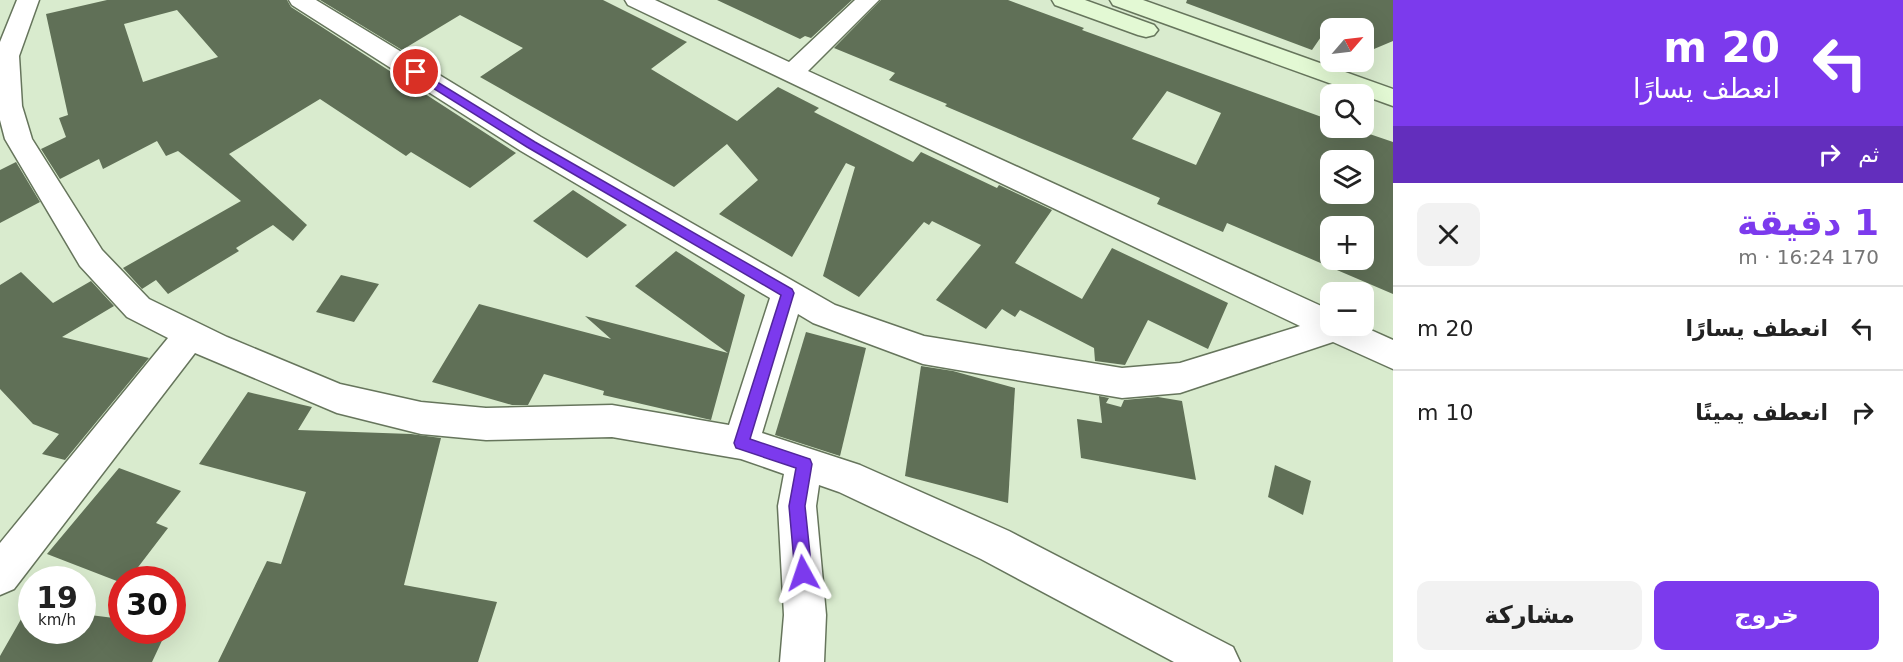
<!DOCTYPE html>
<html lang="ar">
<head>
<meta charset="utf-8">
<style>
  :root { --surface:#fff; --page:#f2f2f2; --text:#222; --muted:#767676; --line:#e0e0e0; --accent:#7c3aed }
  body { margin:0; font-family:"DejaVu Sans","Noto Naskh Arabic",sans-serif; background:var(--page); color:var(--text); direction:rtl; height:100vh; display:flex; flex-direction:column; font-size:22px; white-space:nowrap }
  * { box-sizing:border-box; margin:0 }
  p { font-size:20px; color:var(--muted) }
  .icon { flex:none; width:33px; height:33px; fill:none; stroke:currentColor; stroke-width:2; stroke-linecap:round; stroke-linejoin:round }
  .map { position:relative; flex:1; overflow:hidden; direction:ltr }
  .sheet { display:flex; flex-direction:column; background:var(--surface); width:510px }
  .sheet>* { flex:none }
  .banner { background:#7c3aed; color:#fff; overflow:hidden }
  .needle { width:39px; rotate:62deg }
  .fabs { position:absolute; left:1320px; top:18px; display:grid; gap:12px }
  .fabs a { display:grid; place-items:center; width:54px; height:54px; border-radius:12px; background:var(--surface); box-shadow:0 6px 24px #0002; font-size:30px }
  .speed { position:absolute; left:18px; top:566px; display:flex; gap:12px; font-size:30px; font-weight:700; text-align:center }
  .speed>* { display:grid; place-content:center; width:78px; height:78px; border-radius:50%; background:var(--surface); box-shadow:0 6px 24px #0002; line-height:1 }
  .speed small { font-size:15px; font-weight:400 }
  .speed .limit { border:9px solid #d22; background:#fff; color:#111 }
  .pin { position:absolute; display:grid; place-items:center; width:51px; height:51px; color:#fff; margin:-26px; border:3px solid #fff; border-radius:50%; box-shadow:0 2px 6px #0007 }
  .me { position:absolute; width:66px; margin:-33px; rotate:355deg; stroke-linejoin:round; filter:drop-shadow(0 0 4px #0008) }
  .turn { display:flex; align-items:center; gap:21px; height:126px; padding:0 24px; font-size:27px }
  .turn .icon { width:78px; height:78px; stroke-width:2.5 }
  .turn b { display:block; font-size:42px; line-height:51px }
  .then { display:flex; align-items:center; height:57px; padding:0 24px; background:#0003; gap:12px; font-size:22px }
  .round { display:grid; place-items:center; flex:none; width:63px; height:63px; border-radius:12px; background:var(--page) }
  .headline { display:flex; align-items:center; justify-content:space-between; height:102px; padding:0 24px }
  h1 { font-size:36px; font-weight:700; line-height:45px; color:var(--accent) }
  .action { display:flex; gap:12px; margin-top:auto; padding:12px 24px }
  .action a { flex:1; height:69px; border-radius:12px; background:var(--accent); color:#fff; font-size:24px; font-weight:700; line-height:69px; text-align:center }
  .action a+a { background:var(--page); color:var(--text) }
  ul { padding:0; list-style:none }
  li { display:flex; align-items:center; gap:18px; height:84px; padding:0 24px; border-top:2px solid var(--line) }
  li div { flex:1 }
  li b { display:block; font-size:22px }
  li em { font-style:normal }
  main { display:flex; flex:1; min-height:0 }
  .map>svg:first-child { display:block }
  .building { fill:#607057; fill-rule:evenodd }
  .lines { fill:none; stroke-linecap:round; stroke-linejoin:round }
  .street-casing { stroke:#66755c; stroke-width:3 }
  .secondary-casing { stroke:#66755c; stroke-width:3 }
  .street { fill:#fff; fill-rule:evenodd }
  .secondary { fill:#e3f9d4; fill-rule:evenodd }
  .route { fill:#7c3aed; stroke:#51269a; stroke-width:1.5 }
</style>
</head>
<body>
<main>
<section class="sheet">
<div class="banner">
<div class="turn"><svg class="icon" aria-label="left" viewBox="0 0 24 24"><path d="M17 20v-9H6M10 6l-5 5 5 5"/></svg><div><b>20 m</b>انعطف يسارًا</div></div>
<div class="then">ثم<svg class="icon" aria-label="right" viewBox="0 0 24 24"><path d="M7 20v-9h11M14 6l5 5-5 5"/></svg></div>
</div>
<div class="headline"><div><h1>1 دقيقة</h1><p>170 m · 16:24</p></div><a class="round"><svg class="icon" aria-label="close" viewBox="0 0 24 24"><path d="M6 6l12 12M18 6L6 18"/></svg></a></div>
<ul>
<li><svg class="icon" aria-label="left" viewBox="0 0 24 24"><path d="M17 20v-9H6M10 6l-5 5 5 5"/></svg><div><b>انعطف يسارًا</b></div><em>20 m</em></li>
<li><svg class="icon" aria-label="right" viewBox="0 0 24 24"><path d="M7 20v-9h11M14 6l5 5-5 5"/></svg><div><b>انعطف يمينًا</b></div><em>10 m</em></li>
</ul>
<div class="action"><a>خروج</a><a>مشاركة</a></div>
</section>
<div class="map">
<svg width="1393" height="662" viewBox="0 0 1393 662">
  <rect width="100%" height="100%" fill="#d9ebce"/>
  <g class="building">
    <path d="M107 0H287L291 7 516 153 470 188 411 152 406 156 320 99 229 154 307 225 293 241 273 225 236 248 239 251 168 294 156 280 142 289 123 268 241 201 178 151 166 156 157 141 103 169 99 159 60 179 41 149 66 137 59 118 68 115 46 14ZM177 10 218 57 143 82 124 24Z"/>
    <polygon points="320,0 603,0 687,42 651,69 737,121 778,87 819,108 814,112 913,162 921,152 997,188 999,185 1052,210 1015,263 1082,299 1112,248 1228,303 1208,349 1148,320 1125,365 1095,361 1094,348 1020,310 1015,317 1002,309 986,329 936,300 981,245 932,221 929,225 924,222 859,297 823,276 855,167 846,163 792,257 719,214 758,180 727,144 674,187 480,77 523,48 460,15 402,50"/>
    <polygon points="717,0 852,0 811,38 805,36 800,39"/>
    <path d="M881 0H1008L1084 28 1082 30 1330 120V128H1352L1393 142V294L1227 223 1223 232 1157 204 1160 198 945 106 947 104 889 80 895 73 834 48ZM1167 91 1221 113 1196 165 1132 139ZM1330 160H1364V194H1330ZM1330 226H1364V260H1330Z"/>
    <polygon points="1187,0 1393,0 1393,41 1374,49 1364,45 1364,28 1330,28 1330,33 1325,31 1312,50 1186,3"/>
    <polygon points="16,162 40,202 0,223 0,170"/>
    <polygon points="573,190 627,225 587,258 533,221"/>
    <polygon points="676,251 745,295 711,420 603,395 604,391 544,374 528,405 512,405 432,382 479,304 611,339 585,316 728,353 635,286"/>
    <polygon points="21,272 53,303 91,281 114,306 62,337 149,358 65,460 42,454 59,434 33,424 0,389 0,285"/>
    <polygon points="341,275 379,284 354,322 316,312"/>
    <polygon points="806,332 866,348 840,456 775,435"/>
    <polygon points="921,366 953,371 1015,388 1008,503 905,476"/>
    <polygon points="248,392 312,407 298,430 411,434 441,438 404,585 497,602 478,662 218,662 267,561 281,564 306,492 199,464"/>
    <polygon points="1099,396 1109,398 1106,403 1121,407 1124,400 1158,397 1182,401 1196,480 1081,458 1077,419 1102,423"/>
    <polygon points="1275,465 1311,481 1303,515 1268,497"/>
    <polygon points="119,468 181,491 156,523 168,528 129,579 122,579 122,583 47,554"/>
    <polygon points="28,607 32,608 32,630 82,630 82,614 122,619 122,630 167,630 152,662 0,662 0,656"/>
  </g>
  <g class="lines">
    <g class="street-casing">
      <polygon id="street" points="17,0 39,0 19,56 22,106 32,139 102,250 149,299 227,337 340,384 421,402 486,408 612,405 729,425 770,298 521,151 292,5 289,0 316,0 541,137 835,305 924,336 1122,368 1180,363 1300,326 628,5 625,0 655,0 789,62 855,0 879,0 808,71 1330,310 1330,326 1362,326 1393,340 1393,369 1333,342 1180,393 1122,398 923,364 813,323 798,314 762,433 860,465 1009,531 1233,647 1240,662 1174,662 981,559 839,492 819,485 816,506 826,615 824,662 780,662 784,615 778,506 784,474 741,459 612,437 486,440 421,434 337,413 195,353 14,589 0,595 0,543 168,338 127,317 80,266 5,139 0,120 0,42"/>
    </g>
    <g class="secondary-casing">
      <g id="secondary">
        <polygon points="1052,0 1085,0 1154,25 1158,30 1154,35 1146,37 1138,35 1055,5"/>
        <polygon points="1110,0 1143,0 1393,89 1393,106 1113,5"/>
      </g>
    </g>
    <use href="#street" class="street"/>
    <use href="#secondary" class="secondary"/>
  </g>
  <polygon class="route" points="416,69 535,142 792,289 794,293 750,439 810,459 812,464 805,506 812,573 809,579 803,582 797,579 795,573 789,506 796,468 736,448 734,443 781,295 527,147 412,75 410,72"/>
</svg>
<div class="fabs">
<a><svg class="needle" viewBox="-14 -14 28 28"><path d="M0-13l5 13h-10z" fill="#e53935"/><path d="M0 13l5-13h-10z" fill="#767676"/></svg></a>
<a><svg class="icon" aria-label="search" viewBox="0 0 24 24"><circle cx="10" cy="10" r="6"/><path d="M15 15l6 6"/></svg></a>
<a><svg class="icon" aria-label="layers" viewBox="0 0 24 24"><path d="M12 4l9 5-9 5-9-5zM3 14l9 5 9-5"/></svg></a>
<a>+</a>
<a>−</a>
</div>
<div class="speed"><div>19<small>km/h</small></div><div class="limit">30</div></div>
<div class="pin" style="left:416px;top:72px;background:#d93025"><svg class="icon" aria-label="arrive" viewBox="0 0 24 24"><path d="M6 21V4h12l-3 4 3 4H6"/></svg></div>
<svg class="me" style="left:803px;top:573px" viewBox="-20 -20 40 40"><path d="M0-17L14 15 0 8-14 15z" fill="#7c3aed" stroke="#fff" stroke-width="4"/></svg>
</div>
</main>
</body>
</html>
